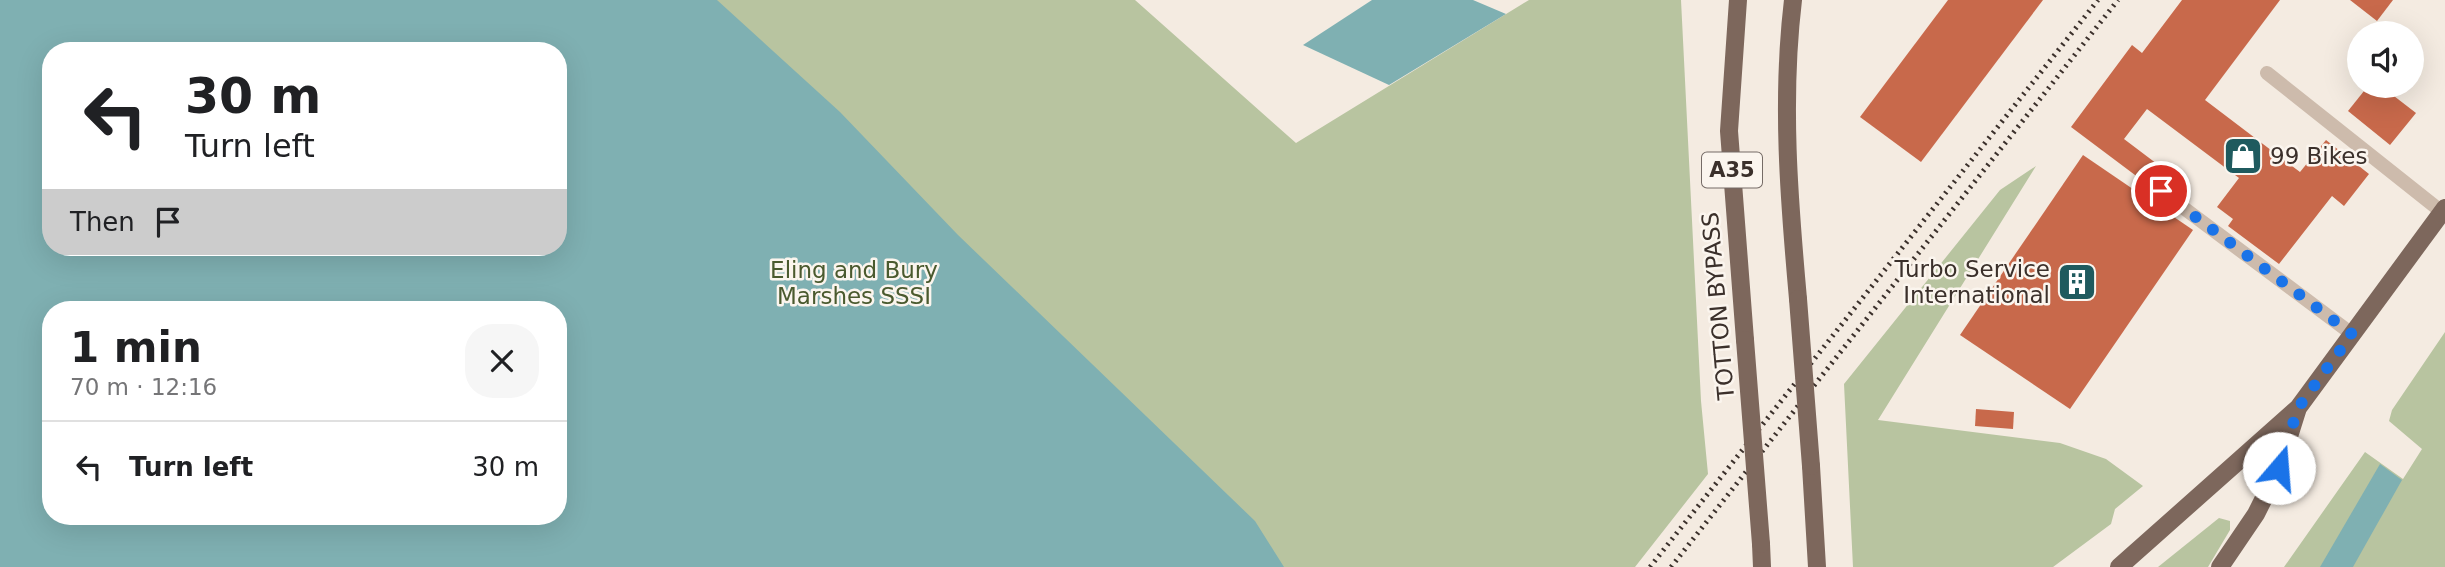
<!DOCTYPE html>
<html lang="en">
<head>
<meta charset="utf-8">
<style>
  :root { --surface:#fff; --page:#f6f6f6; --text:#202124; --muted:#757577; --line:#e0e0e0 }
  body { margin:0; font-family:"DejaVu Sans",sans-serif; background:var(--page); color:var(--text); height:100vh; display:flex; flex-direction:column; font-size:26px; white-space:nowrap }
  * { box-sizing:border-box; margin:0 }
  p { font-size:23px; color:var(--muted) }
  .icon { flex:none; width:38px; height:38px; fill:none; stroke:currentColor; stroke-width:2; stroke-linecap:round; stroke-linejoin:round }
  .map { position:relative; flex:1; overflow:hidden }
  .drawer { position:absolute; left:42px; top:301px; width:525px; height:224px; display:flex; flex-direction:column; background:var(--surface); border-radius:28px; box-shadow:0 7px 28px #0002 }
  .drawer>* { flex:none }
  .banner { position:absolute; left:42px; top:42px; width:525px; height:214px; border-radius:28px; box-shadow:0 7px 28px #0002; background:#fff; color:var(--text); overflow:hidden }
  .fabs { position:absolute; left:2347px; top:21px; display:grid; gap:14px }
  .fabs a { display:grid; place-items:center; width:77px; height:77px; border-radius:50%; background:var(--surface); box-shadow:0 7px 28px #0002; font-size:35px }
  .pin { position:absolute; display:grid; place-items:center; width:60px; height:60px; color:#fff; margin:-30px; border:4px solid #fff; border-radius:50%; box-shadow:0 2px 7px #0007 }
  .me { position:absolute; width:77px; margin:-38px; rotate:18deg; stroke-linejoin:round; filter:drop-shadow(0 0 5px #0008) }
  .turn { display:flex; align-items:center; gap:24px; height:147px; padding:0 28px; font-size:32px }
  .turn .icon { width:91px; height:91px; stroke-width:2.5 }
  .turn b { display:block; font-size:49px; line-height:60px }
  .then { display:flex; align-items:center; height:66px; padding:0 28px; background:#0003; gap:14px; font-size:26px }
  .round { display:grid; place-items:center; flex:none; width:74px; height:74px; border-radius:28px; background:var(--page) }
  .head { display:flex; align-items:center; justify-content:space-between; height:119px; padding:0 28px }
  h1 { font-size:42px; font-weight:700; line-height:52px }
  ul { padding:0; list-style:none }
  li { display:flex; align-items:center; gap:21px; height:91px; padding:0 28px; border-top:2px solid var(--line) }
  li div { flex:1 }
  li b { display:block; font-size:26px }
  li em { font-style:normal }
  .map>svg:first-child { display:block }
  .green { fill:#b8c4a0; fill-rule:evenodd }
  .water { fill:#7fb0b2; fill-rule:evenodd }
  .building { fill:#c8694b }
  .lines { fill:none; stroke-linecap:round; stroke-linejoin:round }
  .lane { stroke:#cdbbac; stroke-width:14 }
  .primary { stroke:#7d675c; stroke-width:18 }
  .rail { stroke:#3b302b; stroke-width:5; stroke-dasharray:2 5; stroke-linecap:butt }
  .primary-bridge { stroke:#7d675c; stroke-width:18 }
  .route { stroke:#1a73e8; stroke-width:12; stroke-dasharray:0 21.6 }
  .labels { text-anchor:middle; stroke-width:5; stroke-linejoin:round; paint-order:stroke }
  .shield { fill:#fbf5ee; stroke:#756b66; stroke-width:2 }
  .shield-label { font-size:21px; font-weight:bold; fill:#3b302b }
  .poi-label { font-size:23px; fill:#3b302b; stroke:#fbf5ee; text-anchor:start }
  .park-label { font-size:23px; fill:#4a5a2e; stroke:#fbf5ee }
  .street-label { font-size:23px; fill:#3b302b; stroke:#fbf5ee }
</style>
</head>
<body>
<div class="map">
<svg width="2445" height="567" viewBox="0 0 2445 567">
  <rect width="100%" height="100%" fill="#f4ebe1"/>
  <g class="green">
    <path d="M0 0H1135L1296 143 1529 0H1681L1701 401 1708 474 1635 567H0ZM51 51H558V247H51ZM51 310H558V516H51Z"/>
    <polygon points="2036,166 1878,420 2060,443 2106,459 2143,486 2115,509 2111,524 2053,567 1853,567 1844,384 2000,190"/>
    <polygon points="2445,332 2445,567 2284,567 2365,452 2403,479 2422,449 2389,421 2392,410"/>
    <polygon points="2219,518 2230,521 2230,530 2208,567 2158,567"/>
  </g>
  <g class="water">
    <path d="M0 0H717L840 112 958 235 1255 521 1284 567H0ZM51 51H558V247H51ZM51 310H558V516H51Z"/>
    <polygon points="1372,0 1473,0 1506,14 1389,85 1303,45"/>
    <polygon points="2380,464 2402,480 2353,567 2320,567"/>
  </g>
  <g class="building">
    <polygon points="1948,0 2043,0 1921,162 1860,117"/>
    <polygon points="2182,0 2280,0 2205,100 2300,172 2326,140 2369,174 2344,206 2332,196 2279,264 2228,226 2233,219 2217,207 2239,178 2147,109 2124,139 2169,173 2155,190 2071,127 2132,45 2142,53"/>
    <polygon points="2350,0 2393,0 2377,21"/>
    <polygon points="2368,86 2381,86 2416,113 2390,145 2348,111"/>
    <polygon points="2083,155 2193,230 2070,409 1960,335"/>
    <polygon points="1976,409 2014,412 2013,429 1975,426"/>
  </g>
  <g class="lines">
    <g class="lane">
      <polyline points="2267,73 2442,212"/>
      <polyline points="2161,191 2352,334"/>
    </g>
    <g class="primary">
      <polyline points="1738,0 1729,131 1745,340"/>
      <path d="M1793 0C1781 100 1789 199 1798 299"/>
      <polyline points="1811,466 1817,567"/>
      <polyline points="1761,544 1762,567"/>
      <polyline points="2119,567 2298,408 2445,208"/>
      <polyline points="2220,567 2256,514 2279,468 2297,411"/>
    </g>
    <g class="rail">
      <polyline points="1650,567 2098,0"/>
      <polyline points="1671,567 2118,0"/>
    </g>
    <g class="primary-bridge">
      <polyline points="1798,299 1811,466"/>
      <polyline points="1745,340 1761,544"/>
    </g>
  </g>
  <g class="lines">
    <polyline class="route" points="2161,191 2352,334 2298,408 2279,468"/>
  </g>
  <defs>
    <g id="shop-square" transform="scale(2.0125)"><rect x="-9" y="-9" width="18" height="18" rx="4" fill="#1f5a5e" stroke="#fbf5ee"/><path d="M-5-2.5h2.3a2.7 3.5 0 0 1 5.4 0H5L5.5 6h-11ZM-1.5-2.5h3a1.5 2.3 0 0 0-3 0Z" fill="#fff"/></g>
    <g id="building-square" transform="scale(2.0125)"><rect x="-9" y="-9" width="18" height="18" rx="4" fill="#1f5a5e" stroke="#fbf5ee"/><path d="M-4-6H4V6H1V3H-1V6H-4ZM-2.5-4.3h1.7v1.8h-1.7ZM.8-4.3h1.7v1.8H.8ZM-2.5-1h1.7V.8h-1.7ZM.8-1h1.7V.8H.8Z" fill="#fff"/></g>
  </defs>
  <g fill-rule="evenodd">
    <use href="#shop-square" x="2243" y="156"/>
    <use href="#building-square" x="2077" y="282"/>
  </g>
  <g class="labels">
    <rect class="shield" x="1702" y="152.5" width="60" height="35" rx="5"/>
    <g class="shield-label">
      <text x="1732" y="177">A35</text>
    </g>
    <g class="poi-label">
      <text x="2270" y="164">99 Bikes</text>
      <text x="2050" y="277" text-anchor="end">Turbo Service<tspan x="2050" dy="26">International</tspan></text>
    </g>
    <g class="park-label">
      <text x="854" y="278">Eling and Bury<tspan x="854" dy="26">Marshes SSSI</tspan></text>
    </g>
    <g class="street-label">
      <text transform="translate(1718 306) rotate(-95)" y="8">TOTTON BYPASS</text>
    </g>
  </g>
</svg>
<div class="fabs">
<a><svg class="icon" aria-label="sound" viewBox="0 0 24 24"><path d="M4 9h4l5-4v14l-5-4H4zM17 9q2 3 0 6"/></svg></a>
</div>
<div class="pin" style="left:2161px;top:191px;background:#d93025"><svg class="icon" aria-label="arrive" viewBox="0 0 24 24"><path d="M6 21V4h12l-3 4 3 4H6"/></svg></div>
<svg class="me" style="left:2279px;top:468px" viewBox="-20 -20 40 40"><circle r="19" fill="#fff"/><path d="M0-13L10 11 0 6-10 11z" fill="#1a73e8"/></svg>
<div class="banner">
<div class="turn"><svg class="icon" aria-label="left" viewBox="0 0 24 24"><path d="M17 20v-9H6M10 6l-5 5 5 5"/></svg><div><b>30 m</b>Turn left</div></div>
<div class="then">Then<svg class="icon" aria-label="arrive" viewBox="0 0 24 24"><path d="M6 21V4h12l-3 4 3 4H6"/></svg></div>
</div>
<section class="drawer">
<div class="head"><div><h1>1 min</h1><p>70 m · 12:16</p></div><a class="round"><svg class="icon" aria-label="close" viewBox="0 0 24 24"><path d="M6 6l12 12M18 6L6 18"/></svg></a></div>
<ul>
<li><svg class="icon" aria-label="left" viewBox="0 0 24 24"><path d="M17 20v-9H6M10 6l-5 5 5 5"/></svg><div><b>Turn left</b></div><em>30 m</em></li>
</ul>
</section>
</div>
</body>
</html>
